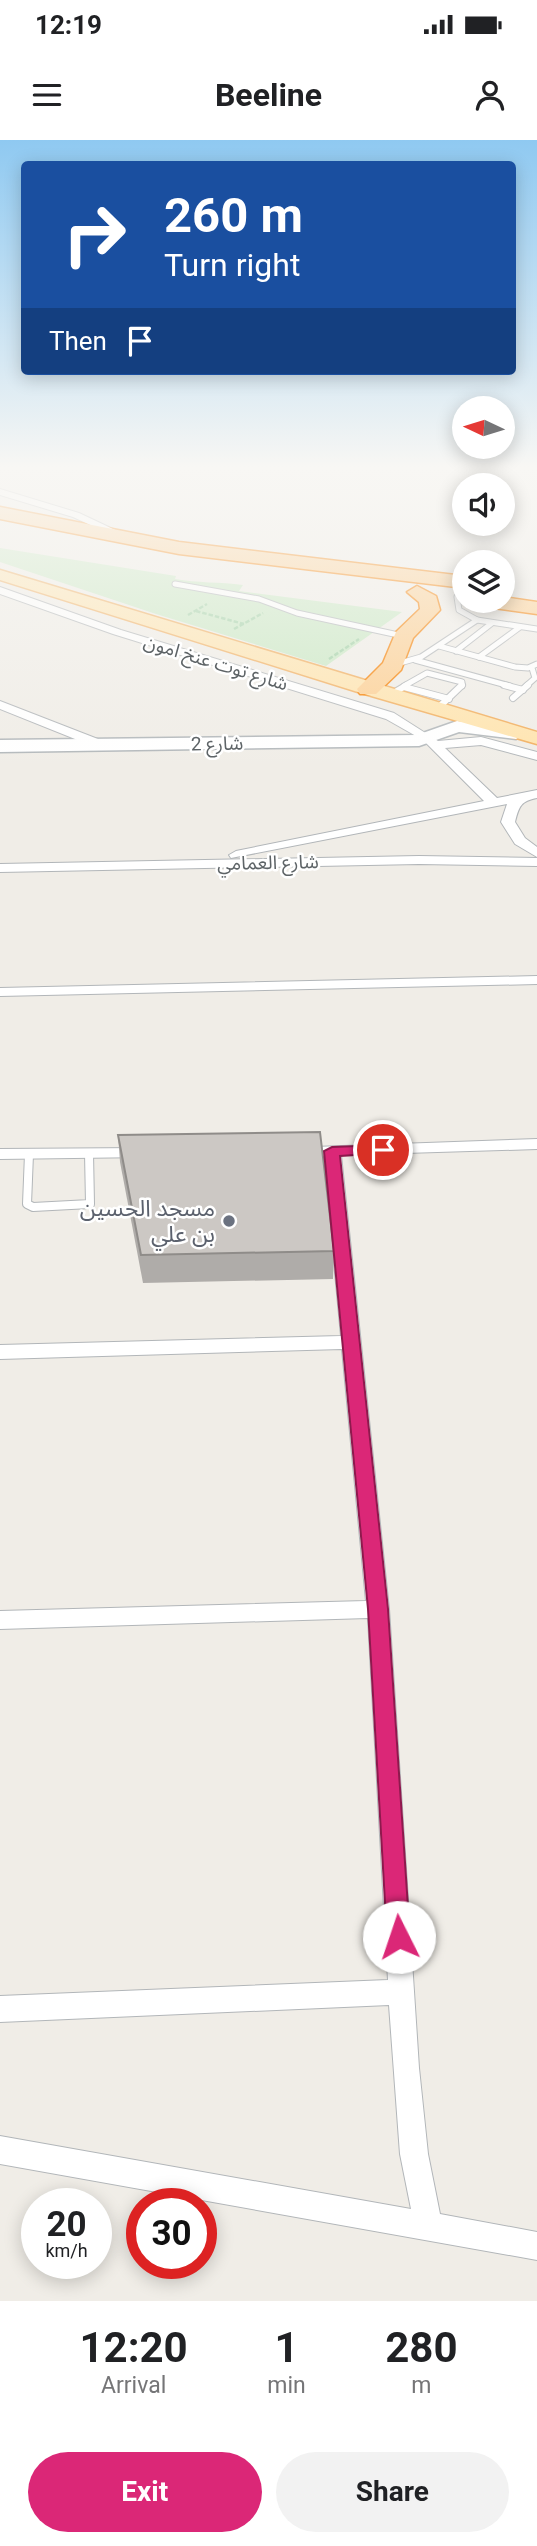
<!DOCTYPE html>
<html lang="en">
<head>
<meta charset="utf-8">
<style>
  :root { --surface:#fff; --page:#f2f2f2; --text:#202124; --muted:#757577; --accent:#db2777 }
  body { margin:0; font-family:Roboto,"Noto Sans Arabic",sans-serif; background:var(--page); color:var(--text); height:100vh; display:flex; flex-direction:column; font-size:26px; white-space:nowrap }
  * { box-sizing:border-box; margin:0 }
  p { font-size:23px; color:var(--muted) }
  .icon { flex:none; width:38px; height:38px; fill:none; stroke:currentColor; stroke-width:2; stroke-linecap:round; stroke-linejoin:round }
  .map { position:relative; height:2161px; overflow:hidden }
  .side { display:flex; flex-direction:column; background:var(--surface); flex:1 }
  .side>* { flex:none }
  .top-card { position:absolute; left:21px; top:21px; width:495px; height:214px; border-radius:7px; box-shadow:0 4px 18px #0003; background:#1a4fa0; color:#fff; overflow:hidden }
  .needle { width:46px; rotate:274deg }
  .tools { position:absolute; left:452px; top:256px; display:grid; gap:14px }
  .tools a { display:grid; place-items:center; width:63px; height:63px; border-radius:50%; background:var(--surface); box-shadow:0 4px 18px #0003; font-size:35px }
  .speed { position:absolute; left:21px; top:2048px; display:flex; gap:14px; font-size:35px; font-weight:700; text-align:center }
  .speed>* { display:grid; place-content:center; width:91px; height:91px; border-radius:50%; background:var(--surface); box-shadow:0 4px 18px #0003; line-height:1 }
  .speed small { font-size:18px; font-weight:400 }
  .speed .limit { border:10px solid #d22; background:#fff; color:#111 }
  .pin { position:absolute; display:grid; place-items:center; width:60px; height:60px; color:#fff; margin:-30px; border:4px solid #fff; border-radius:50%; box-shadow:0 2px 7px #0007 }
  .me { position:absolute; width:77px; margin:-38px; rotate:356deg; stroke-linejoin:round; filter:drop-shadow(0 0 5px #0008) }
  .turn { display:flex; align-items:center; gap:24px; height:147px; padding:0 28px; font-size:32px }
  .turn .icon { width:91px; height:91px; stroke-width:2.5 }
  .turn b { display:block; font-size:49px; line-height:60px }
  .then { display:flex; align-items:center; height:66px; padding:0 28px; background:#0003; gap:14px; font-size:26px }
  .eta { display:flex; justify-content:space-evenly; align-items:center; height:119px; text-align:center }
  .eta b { font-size:42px; font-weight:700; line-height:49px }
  .primary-button { display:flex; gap:14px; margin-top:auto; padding:14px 28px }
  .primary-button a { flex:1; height:80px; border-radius:42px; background:var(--accent); color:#fff; font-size:28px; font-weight:700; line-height:80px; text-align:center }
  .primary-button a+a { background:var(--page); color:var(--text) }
  .status { display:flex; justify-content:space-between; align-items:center; height:49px; padding:0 35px; background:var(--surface); direction:ltr }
  .status svg { height:19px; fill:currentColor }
  header { display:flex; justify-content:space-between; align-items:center; height:91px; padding:0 28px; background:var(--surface); font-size:32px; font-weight:700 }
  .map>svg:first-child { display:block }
  .green { fill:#cae8c4 }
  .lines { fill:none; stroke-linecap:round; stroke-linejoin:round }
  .lane-far2-casing { stroke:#b2b6b9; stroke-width:7 }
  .lane-far1-casing { stroke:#b2b6b9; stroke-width:8 }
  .lane-casing { stroke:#b2b6b9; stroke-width:10 }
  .street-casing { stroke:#b2b6b9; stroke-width:2 }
  .secondary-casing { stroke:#b3b8bb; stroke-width:3 }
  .primary-casing { stroke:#f2af5f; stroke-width:3 }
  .highway-casing { stroke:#f78000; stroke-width:3 }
  .path { stroke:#a1d1a6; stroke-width:2.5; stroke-dasharray:4.5 2; stroke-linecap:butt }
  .lane-far2 { stroke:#fff; stroke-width:5 }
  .lane-far1 { stroke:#fff; stroke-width:6 }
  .lane { stroke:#fff; stroke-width:8 }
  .street { fill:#fff; fill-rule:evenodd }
  .secondary { fill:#fff; fill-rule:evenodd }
  .primary { fill:#ffe4ae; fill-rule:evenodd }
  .highway { fill:#fdcf92; fill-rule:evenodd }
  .wall { fill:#afaca9 }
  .building { fill:#ccc8c4; stroke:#8f8c89; stroke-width:2 }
  .route { fill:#db2777; stroke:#8e194d; stroke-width:2 }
  .worship-dot { fill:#6b7280; stroke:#fff; stroke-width:2.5 }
  .labels { text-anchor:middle; stroke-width:5; stroke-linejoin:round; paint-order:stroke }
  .far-street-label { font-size:19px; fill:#5e6467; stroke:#fff }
  .worship-label { font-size:23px; fill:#5b616d; stroke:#fff; text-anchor:end }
</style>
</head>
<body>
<div class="status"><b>12:19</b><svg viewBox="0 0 49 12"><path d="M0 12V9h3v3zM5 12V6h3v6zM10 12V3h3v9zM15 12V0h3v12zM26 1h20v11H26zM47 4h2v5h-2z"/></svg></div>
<header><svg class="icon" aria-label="menu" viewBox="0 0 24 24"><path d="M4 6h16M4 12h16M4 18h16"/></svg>Beeline<svg class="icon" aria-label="person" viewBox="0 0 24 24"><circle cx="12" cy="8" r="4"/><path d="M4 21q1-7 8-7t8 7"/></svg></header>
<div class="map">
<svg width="537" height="2161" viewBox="0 0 537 2161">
  <rect width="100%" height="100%" fill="#f0ede7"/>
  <path class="green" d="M0 408 176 436 175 439C197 443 220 442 243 445L239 451 402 472 326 526 156 474 0 422Z"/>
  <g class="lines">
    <g class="lane-far2-casing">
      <g id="lane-far2">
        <polyline points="175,444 259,459 297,473 403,496"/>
        <polyline points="457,457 459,470 477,480 537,489"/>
        <polyline points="439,506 515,527 528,528 537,524"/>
        <polyline points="456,511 492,483"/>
        <polyline points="479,517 520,487"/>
        <polyline points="415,520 510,546"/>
        <polyline points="393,525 421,517 477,480"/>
        <polyline points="404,546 427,533 462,542 462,546"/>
        <polyline points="526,546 535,538 532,528"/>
      </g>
    </g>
    <g class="lane-far1-casing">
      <g id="lane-far1">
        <polyline points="504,545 523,550"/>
        <polyline points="404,547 449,559"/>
        <polyline points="390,555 407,545"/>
        <polyline points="513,558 528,545"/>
        <polyline points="437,569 462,545"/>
      </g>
    </g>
    <g class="lane-casing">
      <polyline id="lane" points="29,1014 27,1064 33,1067 90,1064 89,1013"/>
    </g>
    <g class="street-casing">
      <g id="street">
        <polygon points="0,349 79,373 132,398 123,400 73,377 0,355"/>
        <path d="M0 447 121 490 394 573 438 601 481 597 537 612V620L481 605 445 608 497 658 537 650V658C521 661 519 666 515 682L525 698 537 707V717L515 704 501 682 507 664 231 718 229 715 236 711 484 661 423 600 386 579 113 494 0 454Z"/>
        <polygon points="0,561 103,601 105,604 95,607 0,569"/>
        <polygon points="419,716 537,718 537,726 419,724 0,732 0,724"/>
        <polygon points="537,836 537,844 0,856 0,848"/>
        <polygon points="537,999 537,1009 341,1015 389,1469 419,1928 428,2014 440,2074 537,2092 537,2120 0,2024 0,1996 411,2069 400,2014 389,1865 0,1882 0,1856 388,1840 368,1478 0,1489 0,1471 366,1461 342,1209 0,1219 0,1205 341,1196 324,1016 314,1015 312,1011 314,1007"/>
        <polygon points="142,1008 148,1009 150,1013 148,1017 0,1019 0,1009"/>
      </g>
    </g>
    <g class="secondary-casing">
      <polygon id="secondary" points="457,581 516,589 525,594 516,599 459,592 419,606 0,612 0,600 417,595"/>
    </g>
    <g class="primary-casing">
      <polygon id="primary" points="0,430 537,592 537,604 361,553 0,440"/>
    </g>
    <g class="highway-casing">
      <g id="highway">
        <polygon points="0,367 179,402 464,436 464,448 179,414 0,379"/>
        <polygon points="417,446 436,456 440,470 413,498 401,530 376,554 360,554 357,549 383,523 396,492 420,469 419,462 407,452"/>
        <polygon points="502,457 537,462 537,474 479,466 469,460 502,460"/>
      </g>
    </g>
    <g class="path">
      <polyline points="196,471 244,484"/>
      <polyline points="188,475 207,464"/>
      <polyline points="234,489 263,473"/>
      <polyline points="329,519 359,499"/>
    </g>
    <use href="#lane-far2" class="lane-far2"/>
    <use href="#lane-far1" class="lane-far1"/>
    <use href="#lane" class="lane"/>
    <use href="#street" class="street"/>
    <use href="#secondary" class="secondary"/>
    <use href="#primary" class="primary"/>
    <use href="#highway" class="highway"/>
  </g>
  <polygon class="wall" points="118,995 334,1111 333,1139 143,1143 120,1022"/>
  <polygon class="building" points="320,992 334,1111 141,1115 118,995"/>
  <linearGradient id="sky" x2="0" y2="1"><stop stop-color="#8fc9f1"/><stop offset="0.52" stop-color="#f8f7f4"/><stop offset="1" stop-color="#f8f7f4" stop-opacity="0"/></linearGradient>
  <rect width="537" height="629" fill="url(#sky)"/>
  <polygon class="route" points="383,1005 391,1010 388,1013 340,1016 388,1469 410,1797 407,1805 399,1808 391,1805 387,1797 368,1469 324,1011 332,1007"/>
  <circle class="worship-dot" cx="229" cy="1081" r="7"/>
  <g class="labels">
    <g class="far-street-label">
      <text transform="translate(216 522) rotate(17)" y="7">شارع توت عنخ امون</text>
      <text transform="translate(217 603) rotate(-1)" y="7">شارع 2</text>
      <text transform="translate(268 722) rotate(-1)" y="7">شارع العمامي</text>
    </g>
    <g class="worship-label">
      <text x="215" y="1076">مسجد الحسين<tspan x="215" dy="26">بن علي</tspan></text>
    </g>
  </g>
</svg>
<div class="tools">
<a><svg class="needle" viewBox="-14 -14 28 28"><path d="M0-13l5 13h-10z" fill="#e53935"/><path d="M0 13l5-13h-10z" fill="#757577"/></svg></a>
<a><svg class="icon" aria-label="sound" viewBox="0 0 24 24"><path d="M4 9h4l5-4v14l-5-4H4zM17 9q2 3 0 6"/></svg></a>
<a><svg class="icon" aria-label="layers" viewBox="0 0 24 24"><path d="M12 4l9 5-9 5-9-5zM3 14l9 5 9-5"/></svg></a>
</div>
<div class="speed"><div>20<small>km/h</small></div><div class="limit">30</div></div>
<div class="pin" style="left:383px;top:1010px;background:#d93025"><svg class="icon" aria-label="arrive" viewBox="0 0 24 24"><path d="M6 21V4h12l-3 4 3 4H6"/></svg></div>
<svg class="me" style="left:399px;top:1797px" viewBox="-20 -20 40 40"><circle r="19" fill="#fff"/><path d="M0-13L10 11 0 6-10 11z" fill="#db2777"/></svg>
<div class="top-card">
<div class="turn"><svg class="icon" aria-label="right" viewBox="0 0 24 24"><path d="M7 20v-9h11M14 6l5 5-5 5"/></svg><div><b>260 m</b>Turn right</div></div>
<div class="then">Then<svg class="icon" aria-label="arrive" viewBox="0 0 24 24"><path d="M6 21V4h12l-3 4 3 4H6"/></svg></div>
</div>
</div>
<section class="side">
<div class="eta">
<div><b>12:20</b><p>Arrival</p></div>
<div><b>1</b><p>min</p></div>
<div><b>280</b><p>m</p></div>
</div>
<div class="primary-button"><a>Exit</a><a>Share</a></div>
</section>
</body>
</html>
